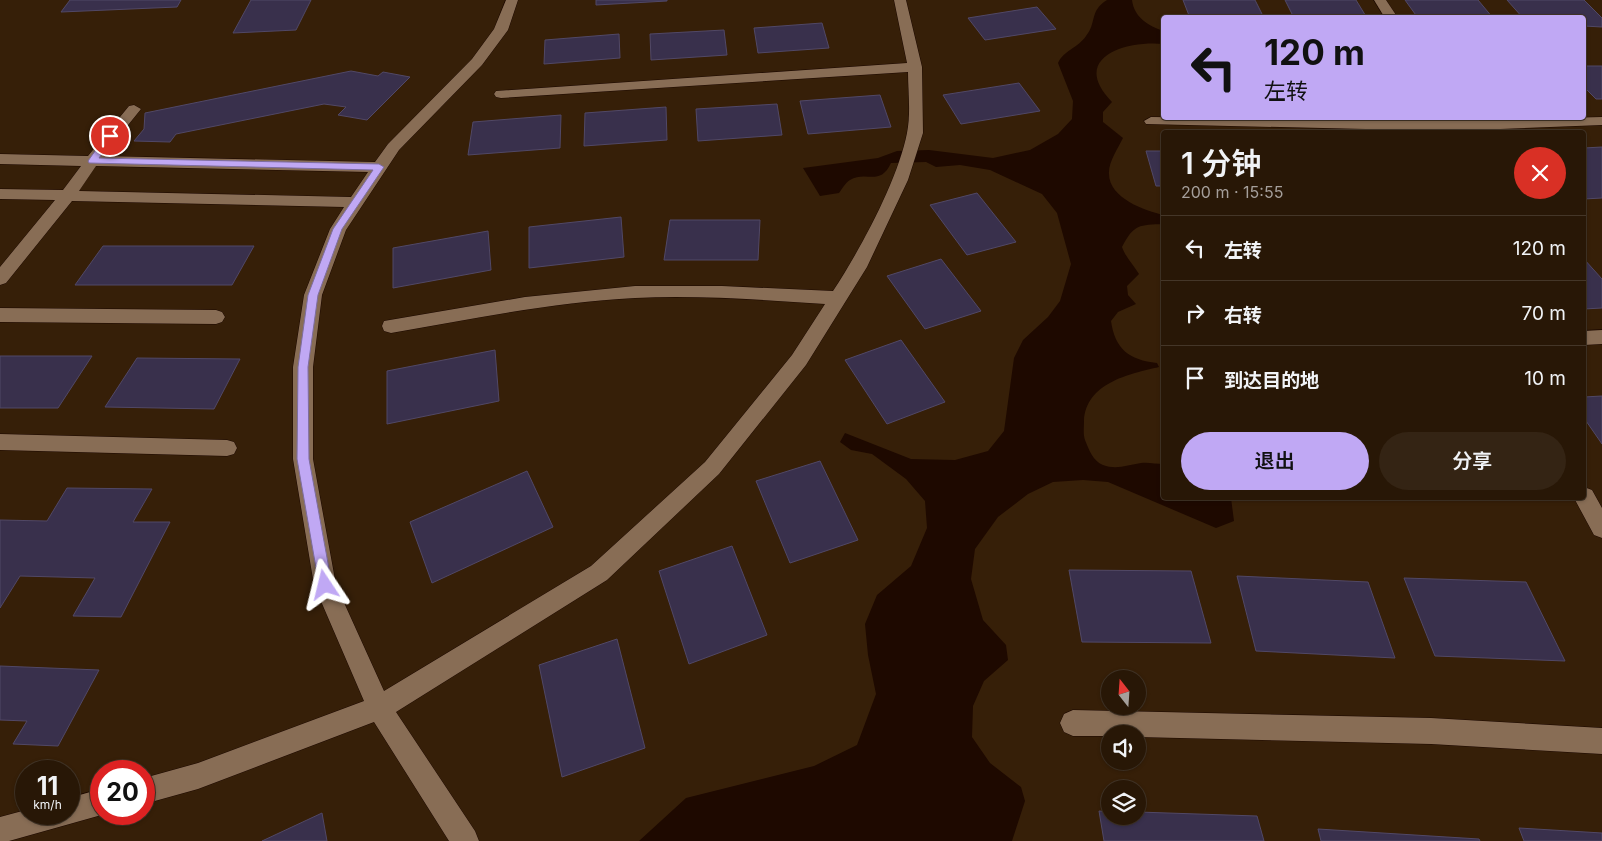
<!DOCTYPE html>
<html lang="zh">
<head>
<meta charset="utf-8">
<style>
  :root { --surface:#281706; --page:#342414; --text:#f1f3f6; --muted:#a59f9b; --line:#443628; --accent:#c0a8f4 }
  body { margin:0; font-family:Inter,"Noto Sans SC",sans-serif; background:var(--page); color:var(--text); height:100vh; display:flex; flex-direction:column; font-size:19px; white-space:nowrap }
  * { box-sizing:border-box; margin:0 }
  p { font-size:16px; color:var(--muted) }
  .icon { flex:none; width:28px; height:28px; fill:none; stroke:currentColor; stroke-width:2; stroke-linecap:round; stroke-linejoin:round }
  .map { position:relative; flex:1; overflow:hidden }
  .drawer { position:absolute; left:1161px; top:130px; width:425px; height:370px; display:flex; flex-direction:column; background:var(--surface); border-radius:5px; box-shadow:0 1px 4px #0004,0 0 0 1px var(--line) }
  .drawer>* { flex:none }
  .banner { position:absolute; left:1161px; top:15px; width:425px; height:105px; border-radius:5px; box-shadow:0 1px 4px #0004,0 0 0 1px var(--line); background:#c0a8f4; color:#111; overflow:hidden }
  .needle { width:32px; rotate:343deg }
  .controls { position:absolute; left:1101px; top:670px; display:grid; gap:10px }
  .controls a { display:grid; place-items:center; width:45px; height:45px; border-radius:50%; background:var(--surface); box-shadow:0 1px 4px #0004,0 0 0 1px var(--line); font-size:25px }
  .speed { position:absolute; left:15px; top:760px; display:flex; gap:10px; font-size:25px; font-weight:700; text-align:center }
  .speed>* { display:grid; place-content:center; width:65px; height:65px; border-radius:50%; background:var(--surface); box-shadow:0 1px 4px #0004,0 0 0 1px var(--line); line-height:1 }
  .speed small { font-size:12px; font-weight:400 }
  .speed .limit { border:8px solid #d22; background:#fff; color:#111 }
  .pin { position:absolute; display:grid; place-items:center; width:42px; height:42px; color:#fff; margin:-21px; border:2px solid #fff; border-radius:50%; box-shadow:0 1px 5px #0007 }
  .me { position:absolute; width:55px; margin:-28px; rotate:350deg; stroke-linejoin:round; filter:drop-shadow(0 0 4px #0008) }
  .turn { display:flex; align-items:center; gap:18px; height:105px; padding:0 20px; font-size:22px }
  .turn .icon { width:65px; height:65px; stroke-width:2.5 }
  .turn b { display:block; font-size:35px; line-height:42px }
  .round { display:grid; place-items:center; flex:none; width:52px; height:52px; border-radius:26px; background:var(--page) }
  .headline { display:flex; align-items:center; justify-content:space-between; height:85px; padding:0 20px }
  h1 { font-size:30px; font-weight:600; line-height:38px }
  .primary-button { display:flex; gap:10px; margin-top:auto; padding:10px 20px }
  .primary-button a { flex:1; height:58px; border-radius:30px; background:var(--accent); color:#111; font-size:20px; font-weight:600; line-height:58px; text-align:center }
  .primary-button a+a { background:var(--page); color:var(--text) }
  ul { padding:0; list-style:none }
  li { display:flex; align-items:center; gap:15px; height:65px; padding:0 20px; border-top:1px solid var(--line) }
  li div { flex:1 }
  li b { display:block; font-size:19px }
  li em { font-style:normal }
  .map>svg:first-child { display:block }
  .water { fill:#1e0900 }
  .building { fill:#39304c; stroke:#514866 }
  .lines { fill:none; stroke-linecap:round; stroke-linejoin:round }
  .service-casing { stroke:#1c0800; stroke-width:1 }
  .service { fill:#886d55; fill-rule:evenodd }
  .route { fill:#c0a8f4; stroke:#7d6d9f }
</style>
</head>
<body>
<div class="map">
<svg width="1602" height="841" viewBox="0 0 1602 841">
  <rect width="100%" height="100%" fill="#361f08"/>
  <path class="water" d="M1107 0H1132C1134 17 1148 26 1164 31V44C1125 40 1069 58 1112 102L1103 112V122L1123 138C1118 148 1108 163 1109 174 1109 198 1145 211 1164 215V224C1139 225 1134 224 1122 247 1126 258 1133 264 1139 274L1127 286 1128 295 1136 304 1118 312 1111 321C1115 349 1129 360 1157 363L1159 367C1129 374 1086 383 1084 421 1084 428 1083 434 1085 440 1089 450 1093 461 1103 465 1116 470 1128 465 1141 463 1148 462 1156 464 1164 464V498H1231L1234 521 1216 528 1108 482 1083 480 1053 482 1028 494 998 517 975 549 971 579 983 620 1006 645 1008 660 984 681 973 706 972 737 990 763 1021 787 1025 801 1012 841H639L686 798 814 766 857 745 876 694 868 655 865 624 877 595 911 566 927 528 925 501 906 479 872 454 851 450 840 442 845 433 911 459 955 460 988 451 1004 431 1014 358 1023 340 1048 317 1060 301 1071 264 1057 213 1042 194 990 170 960 165 936 167 926 162 891 163C880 187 866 170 850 180 845 183 842 189 839 193L820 196 803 168 878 158 897 151 929 150 993 158 1030 150 1058 134 1072 119 1073 101 1058 63C1064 50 1078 48 1086 36 1097 23 1089 11 1107 0Z"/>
  <g class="building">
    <polygon points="70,0 181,0 177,7 61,12"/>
    <polygon points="251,0 311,0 296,30 233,33"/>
    <polygon points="596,0 667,0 667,1 596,5"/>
    <polygon points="1183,0 1255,0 1264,18 1190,18"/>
    <polygon points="1285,0 1356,0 1367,18 1294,18"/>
    <polygon points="1405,0 1478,0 1493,18 1418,18"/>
    <polygon points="1507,0 1584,0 1602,18 1602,27 1584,26 1584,18 1523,18"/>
    <polygon points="1037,7 1056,29 985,40 968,18"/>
    <polygon points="822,23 829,48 758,53 754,28"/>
    <polygon points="724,30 727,55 651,60 650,34"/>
    <polygon points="619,34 620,58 544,64 545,40"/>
    <polygon points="1584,66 1602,66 1602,99 1596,99 1584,87"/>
    <polygon points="351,71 378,76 383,72 410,77 367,120 338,115 346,107 324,104 176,134 170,142 134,141 144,129 145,113"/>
    <polygon points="1019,83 1040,111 961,124 943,95"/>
    <polygon points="880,95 891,127 808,134 800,101"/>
    <polygon points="777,104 782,135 698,141 696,109"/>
    <polygon points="666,107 667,140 584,146 585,113"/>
    <polygon points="561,115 560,148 468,155 473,122"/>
    <polygon points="1602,147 1602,198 1584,199 1584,148"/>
    <polygon points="1146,151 1164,151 1164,186 1156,186"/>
    <polygon points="977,193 1016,242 967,255 930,205"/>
    <polygon points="621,217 624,257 529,268 529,227"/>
    <polygon points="670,220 760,220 758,260 664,260"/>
    <polygon points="488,231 491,270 393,288 393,248"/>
    <polygon points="103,246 254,246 232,285 75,285"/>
    <polygon points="941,259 981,311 925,329 887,276"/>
    <polygon points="1584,259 1602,279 1602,308 1584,309"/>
    <polygon points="901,340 945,402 887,424 845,360"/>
    <polygon points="495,350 499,401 387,424 387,371"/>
    <polygon points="0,356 92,356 58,408 0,408"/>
    <polygon points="137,358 240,359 214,409 105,407"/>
    <polygon points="1602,396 1602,444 1584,418 1584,397"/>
    <polygon points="820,461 858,540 790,563 756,481"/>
    <polygon points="527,471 553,527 432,583 410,522"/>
    <polygon points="67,488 152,489 133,522 170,522 121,617 73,616 95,578 20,576 0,608 0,520 47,521"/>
    <polygon points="732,546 767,635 689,664 659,571"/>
    <polygon points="1069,570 1191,571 1211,643 1082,642"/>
    <polygon points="1237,576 1368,582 1395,658 1256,651"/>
    <polygon points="1404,578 1526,582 1565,661 1435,656"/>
    <polygon points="617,639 645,748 562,777 539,665"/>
    <polygon points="0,666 99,670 58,746 13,744 27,721 0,720"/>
    <polygon points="1099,811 1110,812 1110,816 1138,816 1138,812 1257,816 1264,841 1104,841"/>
    <polygon points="322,813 327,841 262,841"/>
    <polygon points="1519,828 1602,833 1602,841 1524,841"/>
    <polygon points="1318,829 1479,839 1480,841 1321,841"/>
  </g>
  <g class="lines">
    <g class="service-casing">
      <g id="service">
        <path d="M506 0H518L508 30 482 65 399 150 346 230 322 295 313 367V459L336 585 384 691 591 566 705 462 792 355 825 304C762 300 699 295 635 298 553 302 472 319 391 333L384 331 382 326 384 321 525 297 635 286H722L833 291C860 250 898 180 907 133 911 113 908 91 908 72L501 98 496 97 494 94 496 91 907 63 894 0H906L922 67 923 133 908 180 867 267 806 365 719 474 607 580 396 712 475 831 479 841H449L374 722 198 789 144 804V778L198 763 364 701 314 585 293 459V367L304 295 330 229 344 207 72 201 6 283 0 285V267L55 200 0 199V189L63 190 81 166 0 164V154L88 156 129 106 134 105 141 109 103 156 375 162 388 144 472 59 494 29ZM96 166 368 172 351 197 79 191Z"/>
        <polygon points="1374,0 1386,0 1398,18 1385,18"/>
        <polygon points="1151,117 1450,121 1602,117 1602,125 1450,131 1146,124 1144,121"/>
        <polygon points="0,308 216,310 222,312 225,317 222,322 216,324 0,322"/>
        <polygon points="1602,330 1602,344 1584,345 1584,331"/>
        <polygon points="0,434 227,440 234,442 237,448 234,454 227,456 0,450"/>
        <polygon points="1584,487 1592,490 1602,508 1602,538 1594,535 1574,498 1584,498"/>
        <polygon points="1073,710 1431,718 1602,728 1602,754 1431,744 1138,737 1138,734 1110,734 1110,736 1073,736 1064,732 1060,723 1064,714"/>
        <polygon points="101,789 101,814 105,814 9,841 0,841 0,817 26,810 26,814 69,814 69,798"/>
      </g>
    </g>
    <use href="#service" class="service"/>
  </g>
  <polygon class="route" points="107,134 115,136 99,158 379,164 384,167 342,229 318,295 308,367 309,459 332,585 330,589 325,591 321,589 319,585 297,459 298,367 308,295 333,229 373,170 89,163 88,161"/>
</svg>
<div class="controls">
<a><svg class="needle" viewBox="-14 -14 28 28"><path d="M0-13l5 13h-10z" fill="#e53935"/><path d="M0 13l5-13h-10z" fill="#a59f9b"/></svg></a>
<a><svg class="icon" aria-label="sound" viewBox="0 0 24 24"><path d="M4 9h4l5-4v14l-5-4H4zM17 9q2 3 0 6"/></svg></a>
<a><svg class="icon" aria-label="layers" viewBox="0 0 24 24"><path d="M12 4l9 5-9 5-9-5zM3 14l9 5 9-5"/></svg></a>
</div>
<div class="speed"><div>11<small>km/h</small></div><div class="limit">20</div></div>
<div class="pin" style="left:110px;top:136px;background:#d93025"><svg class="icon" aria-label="arrive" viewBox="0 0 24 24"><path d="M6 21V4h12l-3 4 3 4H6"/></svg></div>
<svg class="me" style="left:325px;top:585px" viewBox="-20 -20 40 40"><path d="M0-17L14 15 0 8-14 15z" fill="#c0a8f4" stroke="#fff" stroke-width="4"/></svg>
<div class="banner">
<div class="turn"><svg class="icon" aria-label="left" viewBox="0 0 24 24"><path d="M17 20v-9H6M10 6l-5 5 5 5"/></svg><div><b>120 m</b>左转</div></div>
</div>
<section class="drawer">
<div class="headline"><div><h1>1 分钟</h1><p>200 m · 15:55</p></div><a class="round" style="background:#d93025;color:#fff"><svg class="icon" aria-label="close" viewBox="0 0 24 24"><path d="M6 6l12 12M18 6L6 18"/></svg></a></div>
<ul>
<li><svg class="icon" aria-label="left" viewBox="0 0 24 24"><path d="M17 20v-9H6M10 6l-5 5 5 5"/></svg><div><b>左转</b></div><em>120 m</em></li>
<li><svg class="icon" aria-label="right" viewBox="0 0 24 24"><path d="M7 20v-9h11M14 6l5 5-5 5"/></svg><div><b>右转</b></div><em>70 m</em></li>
<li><svg class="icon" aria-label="arrive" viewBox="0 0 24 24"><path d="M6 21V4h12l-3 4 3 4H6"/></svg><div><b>到达目的地</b></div><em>10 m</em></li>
</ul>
<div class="primary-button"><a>退出</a><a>分享</a></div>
</section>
</div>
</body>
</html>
